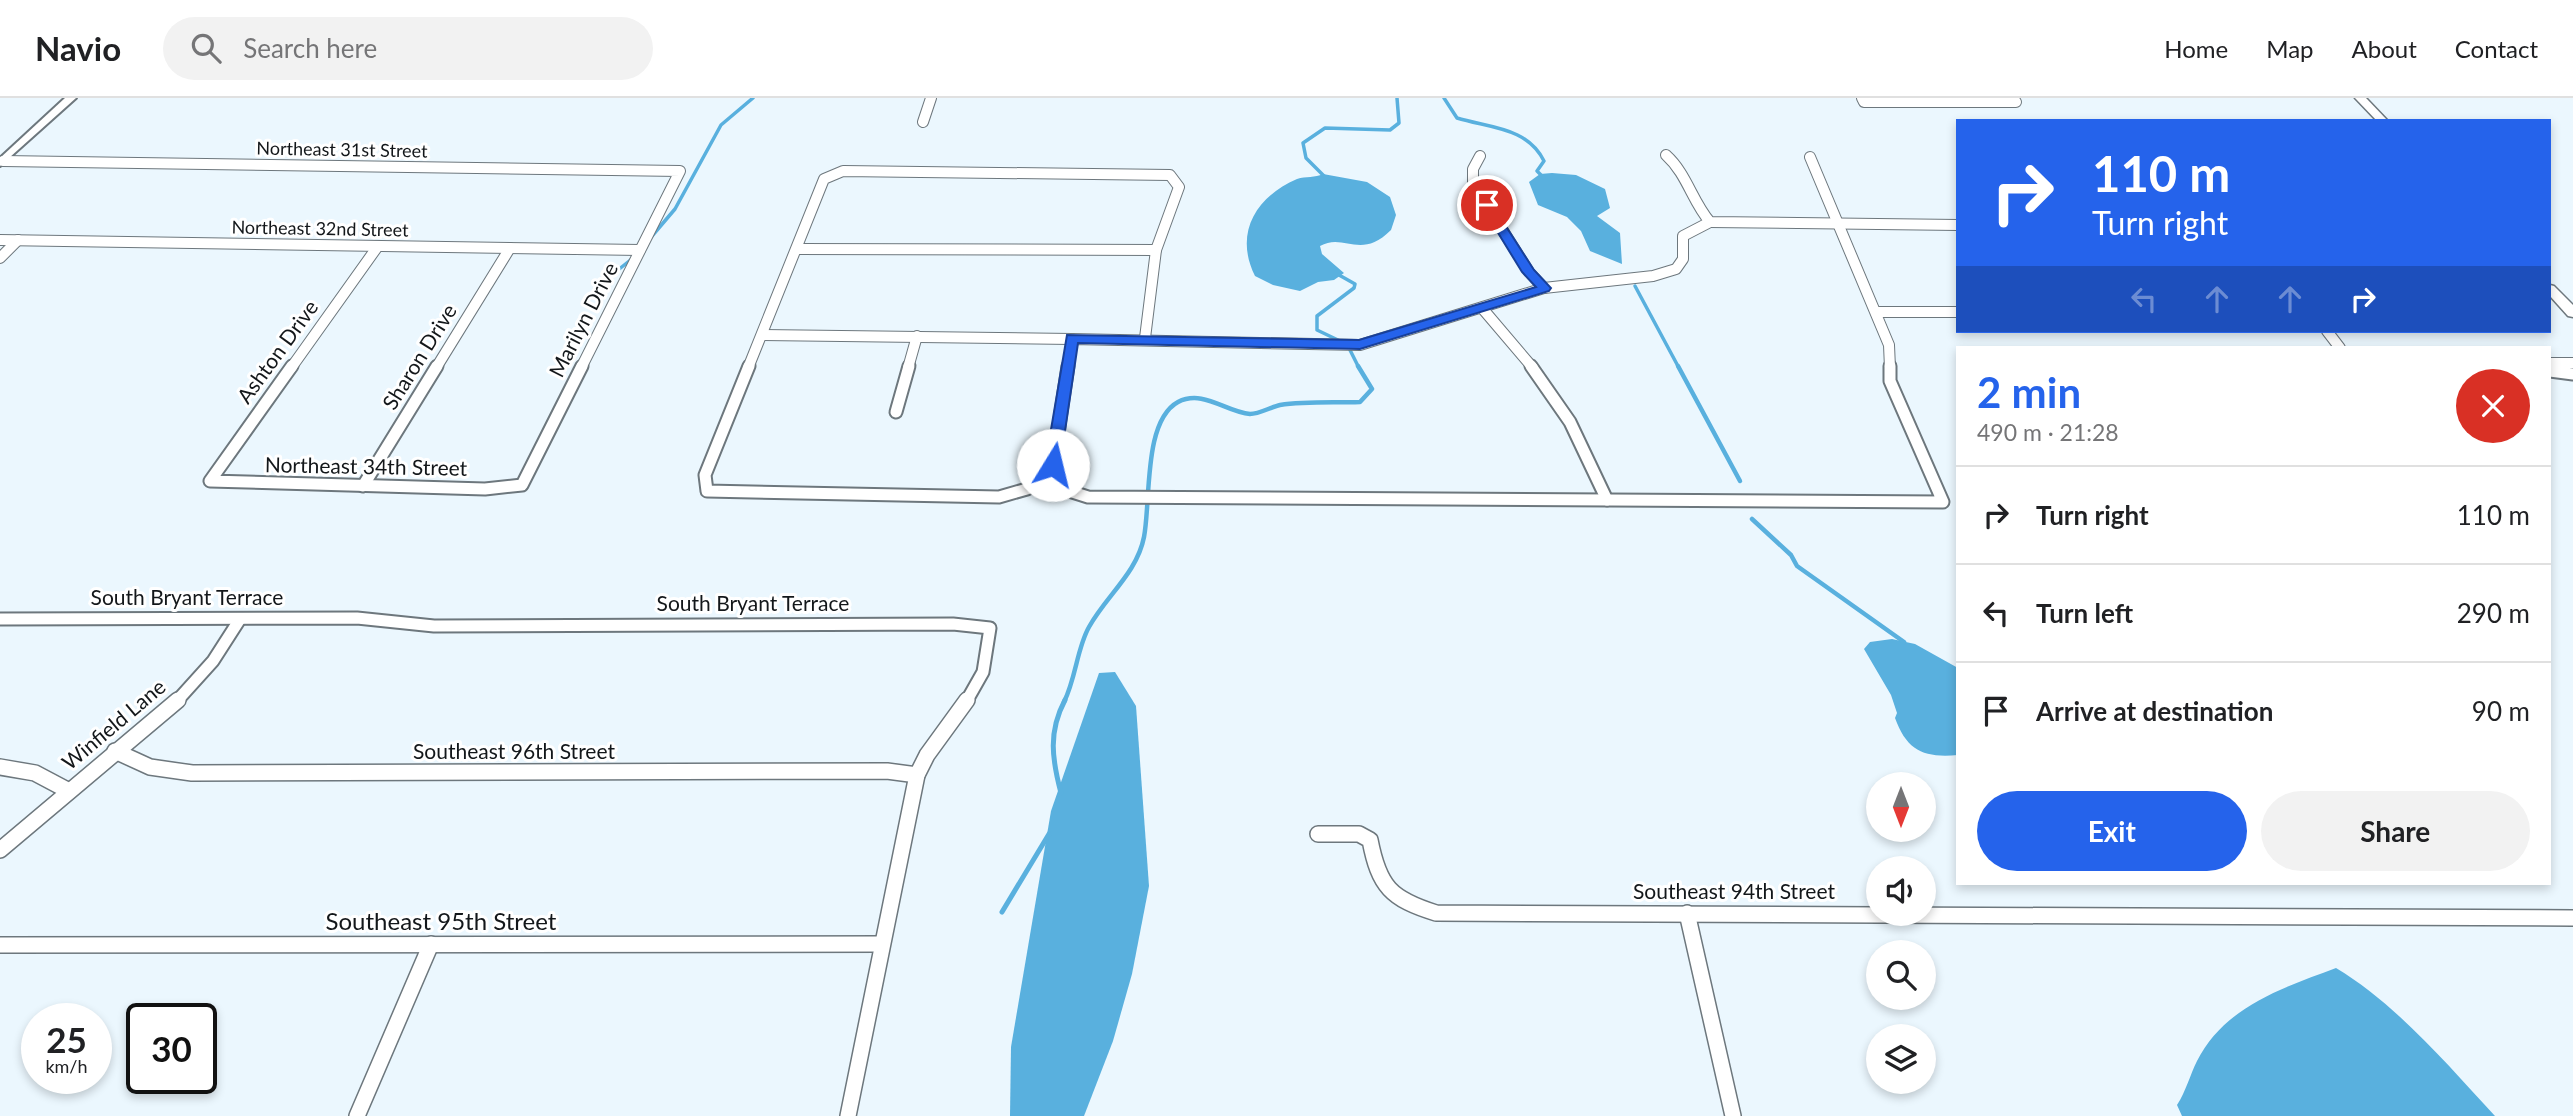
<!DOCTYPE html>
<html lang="en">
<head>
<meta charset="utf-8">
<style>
  :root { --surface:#fff; --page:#f2f2f2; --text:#202124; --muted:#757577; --line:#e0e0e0; --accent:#2563eb }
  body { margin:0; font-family:Lato,sans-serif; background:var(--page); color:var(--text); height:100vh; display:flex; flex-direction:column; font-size:26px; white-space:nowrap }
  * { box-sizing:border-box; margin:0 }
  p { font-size:23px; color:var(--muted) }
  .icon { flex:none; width:38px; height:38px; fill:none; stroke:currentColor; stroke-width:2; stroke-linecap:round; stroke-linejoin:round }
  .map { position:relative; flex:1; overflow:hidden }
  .drawer { position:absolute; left:1956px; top:248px; width:595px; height:539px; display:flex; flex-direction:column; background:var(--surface); border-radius:0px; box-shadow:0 4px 10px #0003 }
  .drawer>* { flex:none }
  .top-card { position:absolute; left:1956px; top:21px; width:595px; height:214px; border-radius:0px; box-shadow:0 4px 10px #0003; background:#2563eb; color:#fff; overflow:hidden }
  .needle { width:46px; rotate:180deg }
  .tools { position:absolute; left:1866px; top:674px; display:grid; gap:14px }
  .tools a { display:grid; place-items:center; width:70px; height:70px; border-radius:50%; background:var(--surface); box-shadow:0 4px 10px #0003; font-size:35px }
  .speed { position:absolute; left:21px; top:905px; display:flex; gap:14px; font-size:35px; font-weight:700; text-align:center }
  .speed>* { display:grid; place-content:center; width:91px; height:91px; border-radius:50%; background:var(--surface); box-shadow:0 4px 10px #0003; line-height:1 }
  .speed small { font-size:18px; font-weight:400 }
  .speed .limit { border:4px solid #111; border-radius:10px; background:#fff; color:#111 }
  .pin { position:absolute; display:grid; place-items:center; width:60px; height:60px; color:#fff; margin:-30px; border:4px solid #fff; border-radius:50%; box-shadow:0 2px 7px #0007 }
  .me { position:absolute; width:77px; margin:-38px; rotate:9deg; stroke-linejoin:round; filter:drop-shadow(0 0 5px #0008) }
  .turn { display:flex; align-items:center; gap:24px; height:147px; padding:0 21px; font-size:32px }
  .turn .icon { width:91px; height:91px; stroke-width:2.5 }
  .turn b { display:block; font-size:49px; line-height:60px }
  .lanes { display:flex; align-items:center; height:66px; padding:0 21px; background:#0003; justify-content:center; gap:35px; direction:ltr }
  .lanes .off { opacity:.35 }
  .round { display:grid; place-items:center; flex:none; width:74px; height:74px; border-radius:37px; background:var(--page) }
  .overview { display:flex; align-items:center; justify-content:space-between; height:119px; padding:0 21px }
  h1 { font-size:42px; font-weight:700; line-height:52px; color:var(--accent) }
  .button { display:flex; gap:14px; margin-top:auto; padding:14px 21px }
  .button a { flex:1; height:80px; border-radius:42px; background:var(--accent); color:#fff; font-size:28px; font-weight:700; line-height:80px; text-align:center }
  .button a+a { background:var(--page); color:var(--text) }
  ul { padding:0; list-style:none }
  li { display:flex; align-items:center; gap:21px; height:98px; padding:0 21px; border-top:2px solid var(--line) }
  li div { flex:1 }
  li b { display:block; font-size:26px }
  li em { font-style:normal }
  header { display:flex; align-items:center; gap:42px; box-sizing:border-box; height:98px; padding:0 35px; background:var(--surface); border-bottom:2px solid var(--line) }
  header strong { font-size:33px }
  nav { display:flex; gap:38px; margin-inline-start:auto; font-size:24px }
  .search { width:490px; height:63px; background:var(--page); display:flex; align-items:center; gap:18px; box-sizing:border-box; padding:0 24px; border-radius:38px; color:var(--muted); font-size:26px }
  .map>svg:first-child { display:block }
  .water { fill:#59b0de }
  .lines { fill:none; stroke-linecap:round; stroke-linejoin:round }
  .stream-far2 { stroke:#59b0de; stroke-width:3.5 }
  .stream-far1 { stroke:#59b0de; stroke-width:4.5 }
  .stream { stroke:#59b0de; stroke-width:5 }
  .minor-far2-casing { stroke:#6d777d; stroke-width:12 }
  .minor-far1-casing { stroke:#6d777d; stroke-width:15 }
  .minor-casing { stroke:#6d777d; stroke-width:18 }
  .tertiary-casing { stroke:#6d777d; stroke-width:4 }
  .secondary-casing { stroke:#6d777d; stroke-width:3 }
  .minor-far2 { stroke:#fff; stroke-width:10 }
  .minor-far1 { stroke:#fff; stroke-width:11 }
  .minor { stroke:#fff; stroke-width:15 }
  .tertiary { fill:#fff; fill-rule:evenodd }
  .secondary { fill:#fff; fill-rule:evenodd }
  .route { fill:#2563eb; stroke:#184099; stroke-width:2 }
  .labels { text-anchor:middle; stroke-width:6; stroke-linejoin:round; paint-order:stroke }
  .far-street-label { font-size:18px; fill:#13171a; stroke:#fff }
  .street-label { font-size:21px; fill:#13171a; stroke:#fff }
  .near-street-label { font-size:24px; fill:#13171a; stroke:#fff }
</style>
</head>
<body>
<header>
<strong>Navio</strong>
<div class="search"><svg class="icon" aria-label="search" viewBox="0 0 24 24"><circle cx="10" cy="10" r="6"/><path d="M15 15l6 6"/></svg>Search here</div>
<nav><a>Home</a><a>Map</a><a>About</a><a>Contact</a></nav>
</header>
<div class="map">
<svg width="2573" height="1018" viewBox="0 0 2573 1018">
  <rect width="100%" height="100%" fill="#ebf7fe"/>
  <g class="water">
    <polygon points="1552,75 1576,77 1605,91 1610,110 1597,118 1620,135 1622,166 1590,153 1581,133 1567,119 1538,107 1529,84 1540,76"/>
    <path d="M1323 76 1367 84 1390 99 1396 117 1391 132C1360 163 1344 134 1320 148L1322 156 1344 175 1334 182 1318 184 1300 193 1273 187 1255 178C1234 136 1255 99 1297 81 1306 78 1315 80 1323 76Z"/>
    <path d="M1892 541 1915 546 1958 570V657C1924 660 1907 653 1895 620L1897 615 1891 597 1864 551 1870 544Z"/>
    <polygon points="1115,574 1136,608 1149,788 1132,876 1113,943 1084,1018 1010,1018 1011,949 1051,713 1099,575"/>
    <path d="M2336 870C2396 906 2447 966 2495 1018H2182L2177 1007C2186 993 2190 977 2197 963 2225 908 2283 890 2336 870Z"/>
  </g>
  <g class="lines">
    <g class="stream-far2">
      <path d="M1444 0 1457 20C1490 30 1527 29 1544 63L1537 73 1544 80"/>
      <polyline points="1324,78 1306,60 1303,45 1325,30 1390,32 1399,25 1397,0"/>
      <polyline points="652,138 675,111 721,27 753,0"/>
      <polyline points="1339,177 1355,186 1354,190 1317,218 1317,232 1340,243"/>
      <polyline points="598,188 633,160"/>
      <polyline points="1635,188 1679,270"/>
      <polyline points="1348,248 1359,270"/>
    </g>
    <g class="stream-far1">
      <polyline points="1678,268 1740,383"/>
      <polyline points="1752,421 1791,457 1797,468 1904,544"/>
      <path d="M1064 604C1076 580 1077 550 1089 529 1106 498 1137 475 1144 439 1151 403 1143 323 1178 304 1203 291 1226 314 1250 316 1259 316 1271 309 1280 307 1306 303 1334 305 1360 304L1372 291 1358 268"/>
    </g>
    <g class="stream">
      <path d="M1061 695C1052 661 1048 634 1065 602"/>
      <polyline points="1002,814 1049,736"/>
    </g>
    <g class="minor-far2-casing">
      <g id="minor-far2">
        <polyline points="1862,0 1864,4 2016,4 2013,0"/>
        <polyline points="923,24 931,0"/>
        <path d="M1666 57C1687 76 1692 103 1710 124L1958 127"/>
        <polyline points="1480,58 1473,71 1473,85 1529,174 1544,190"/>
        <polyline points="1810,59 1889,247 1890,270"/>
        <polyline points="3,63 680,73 581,270"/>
        <polyline points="0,142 640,152"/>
        <polyline points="798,151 1156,152"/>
        <polyline points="0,160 18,142"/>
        <polyline points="1482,210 1533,270"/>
        <polyline points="1876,214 1958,214"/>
        <polyline points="2327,233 2340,250"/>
        <polyline points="763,237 1072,241"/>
        <polyline points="2550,265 2573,265"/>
        <polyline points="291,270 378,148"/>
        <polyline points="436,270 510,150"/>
        <polyline points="748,270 824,81 843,73 1170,77 1179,89 1156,152 1145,240"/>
        <polyline points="908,270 917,238"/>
        <polyline points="1068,270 1072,241 1360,247 1544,190 1653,178 1676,171 1683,161 1683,138 1710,124"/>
      </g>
    </g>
    <g class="minor-far1-casing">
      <g id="minor-far1">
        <polyline points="292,268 210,383 485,391 522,387 582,268"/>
        <polyline points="749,268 705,377 707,393 999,399 1027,391 1048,379"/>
        <polyline points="1068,268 1053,367 1048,379 1066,392 1088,399 1943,404 1890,283 1890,268"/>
        <polyline points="1531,268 1570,324 1607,402"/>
        <polyline points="2550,273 2573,276"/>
        <polyline points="896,314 909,268"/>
        <polyline points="363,388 437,268"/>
        <polyline points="0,521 357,520 434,528 953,526 990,530 983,574 966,604"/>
        <polyline points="176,604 213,563 240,521"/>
      </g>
    </g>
    <g class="minor-casing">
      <g id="minor">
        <polyline points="115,653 150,669 192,675 887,673 917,677"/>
        <polyline points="0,669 35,675 69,693"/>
        <path d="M1318 736H1359L1370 742C1379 789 1391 801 1436 815L2573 820"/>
        <polyline points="0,752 178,602"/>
        <polyline points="1687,815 1733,1018"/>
        <polyline points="0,847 882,846"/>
        <polyline points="357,1018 431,846"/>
        <polyline points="848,1018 917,677 927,657 967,602"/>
      </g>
    </g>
    <g class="tertiary-casing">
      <polygon id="tertiary" points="65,0 76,0 0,68 0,60"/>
    </g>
    <g class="secondary-casing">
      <g id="secondary">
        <polygon points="2355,0 2366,0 2388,23 2377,23"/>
        <polygon points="2550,187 2554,188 2573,207 2573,219 2568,218 2550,198"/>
      </g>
    </g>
    <use href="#minor-far2" class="minor-far2"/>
    <use href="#minor-far1" class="minor-far1"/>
    <use href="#minor" class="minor"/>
    <use href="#tertiary" class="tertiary"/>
    <use href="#secondary" class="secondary"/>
  </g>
  <polygon class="route" points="1482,105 1491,105 1534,172 1551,190 1549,193 1360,251 1078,245 1060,367 1053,372 1047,371 1045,367 1067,237 1359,242 1536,189 1522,174 1481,107"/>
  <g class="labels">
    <g class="far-street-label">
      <text transform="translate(342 52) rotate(1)" y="6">Northeast 31st Street</text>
      <text transform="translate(320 131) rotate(1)" y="6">Northeast 32nd Street</text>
    </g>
    <g class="street-label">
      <text transform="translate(584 222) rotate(-63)" y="7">Marilyn Drive</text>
      <text transform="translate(278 254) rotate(-54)" y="7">Ashton Drive</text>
      <text transform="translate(420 259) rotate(-58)" y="7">Sharon Drive</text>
      <text transform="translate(366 369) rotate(1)" y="7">Northeast 34th Street</text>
      <text x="187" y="507">South Bryant Terrace</text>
      <text x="753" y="513">South Bryant Terrace</text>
      <text transform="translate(114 627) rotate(-40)" y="7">Winfield Lane</text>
      <text x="514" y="661">Southeast 96th Street</text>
      <text x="1734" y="801">Southeast 94th Street</text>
    </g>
    <g class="near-street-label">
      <text x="441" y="832">Southeast 95th Street</text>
    </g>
  </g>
</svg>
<div class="tools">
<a><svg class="needle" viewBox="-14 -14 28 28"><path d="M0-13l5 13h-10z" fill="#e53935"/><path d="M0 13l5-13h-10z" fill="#757577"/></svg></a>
<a><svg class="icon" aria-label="sound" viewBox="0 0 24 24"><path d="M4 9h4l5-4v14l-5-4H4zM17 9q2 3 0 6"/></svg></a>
<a><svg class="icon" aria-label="search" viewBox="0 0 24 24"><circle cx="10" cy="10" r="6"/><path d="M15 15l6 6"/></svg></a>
<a><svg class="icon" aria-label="layers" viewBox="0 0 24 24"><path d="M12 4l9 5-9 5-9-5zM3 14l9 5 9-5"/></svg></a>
</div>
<div class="speed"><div>25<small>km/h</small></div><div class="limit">30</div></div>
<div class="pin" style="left:1487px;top:107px;background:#d93025"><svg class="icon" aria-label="arrive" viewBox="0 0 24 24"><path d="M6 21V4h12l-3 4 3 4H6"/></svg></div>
<svg class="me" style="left:1053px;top:367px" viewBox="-20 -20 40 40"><circle r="19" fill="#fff"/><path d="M0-13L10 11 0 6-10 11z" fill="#2563eb"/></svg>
<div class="top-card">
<div class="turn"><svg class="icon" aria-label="right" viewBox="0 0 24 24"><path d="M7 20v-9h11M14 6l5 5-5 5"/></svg><div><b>110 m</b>Turn right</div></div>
<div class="lanes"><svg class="icon off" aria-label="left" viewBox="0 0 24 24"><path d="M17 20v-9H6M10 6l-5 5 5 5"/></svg><svg class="icon off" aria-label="ahead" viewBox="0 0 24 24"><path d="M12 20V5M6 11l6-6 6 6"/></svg><svg class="icon off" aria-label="ahead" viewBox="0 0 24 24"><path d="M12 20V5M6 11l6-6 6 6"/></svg><svg class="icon" aria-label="right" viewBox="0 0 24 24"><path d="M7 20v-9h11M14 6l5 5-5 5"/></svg></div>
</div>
<section class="drawer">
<div class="overview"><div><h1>2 min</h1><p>490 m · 21:28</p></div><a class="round" style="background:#d93025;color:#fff"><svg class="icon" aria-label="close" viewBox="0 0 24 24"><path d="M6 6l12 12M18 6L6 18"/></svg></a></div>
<ul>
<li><svg class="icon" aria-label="right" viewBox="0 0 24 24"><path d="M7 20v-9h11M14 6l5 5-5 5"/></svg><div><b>Turn right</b></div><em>110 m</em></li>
<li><svg class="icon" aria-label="left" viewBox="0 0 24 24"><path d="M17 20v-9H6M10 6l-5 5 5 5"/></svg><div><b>Turn left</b></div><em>290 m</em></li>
<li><svg class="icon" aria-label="arrive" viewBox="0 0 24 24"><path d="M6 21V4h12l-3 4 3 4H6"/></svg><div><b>Arrive at destination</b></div><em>90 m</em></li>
</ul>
<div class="button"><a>Exit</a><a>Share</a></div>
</section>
</div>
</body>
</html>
